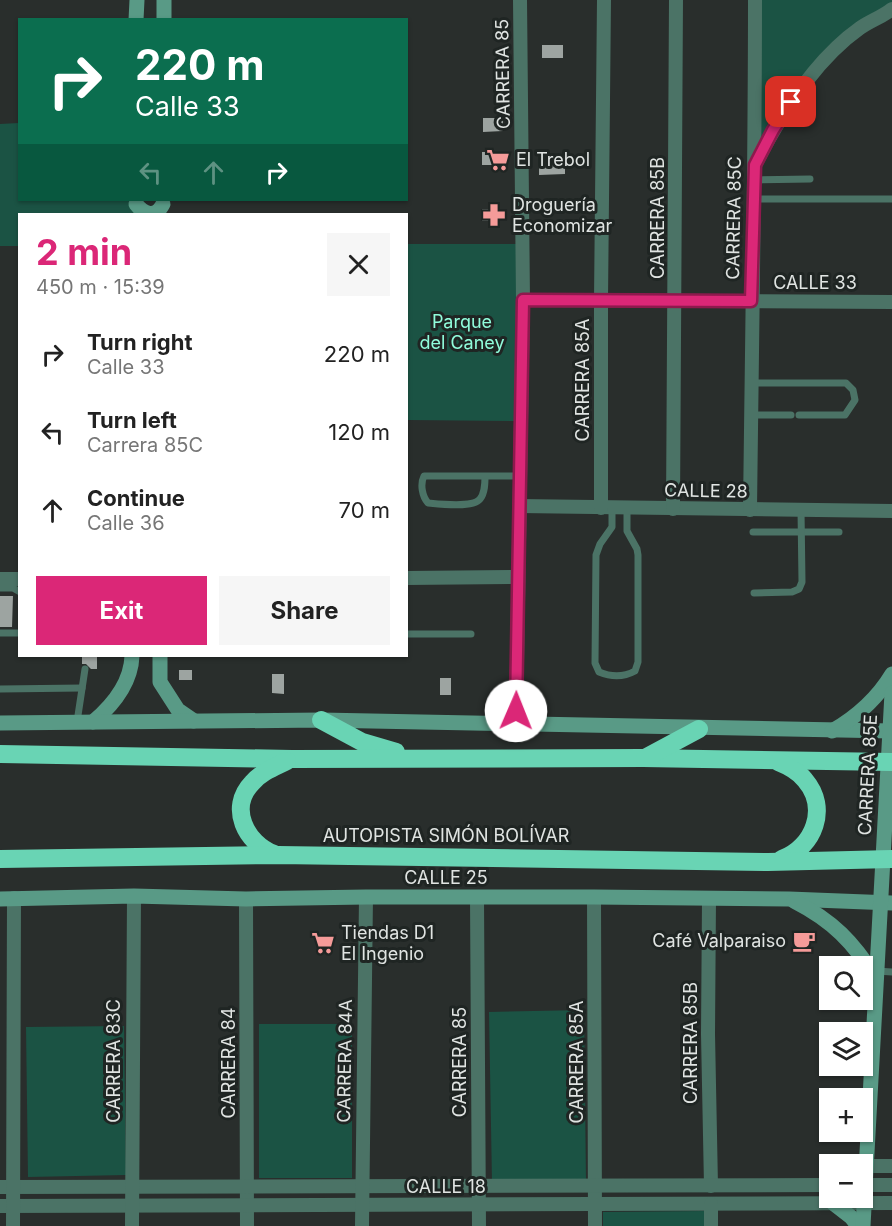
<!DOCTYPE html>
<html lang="en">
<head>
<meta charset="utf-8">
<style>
  :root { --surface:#fff; --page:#f6f6f6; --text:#222; --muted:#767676; --accent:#db2777 }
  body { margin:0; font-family:Inter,sans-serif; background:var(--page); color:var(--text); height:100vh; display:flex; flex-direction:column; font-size:22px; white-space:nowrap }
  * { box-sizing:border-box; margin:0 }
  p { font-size:20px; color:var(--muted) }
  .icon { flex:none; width:33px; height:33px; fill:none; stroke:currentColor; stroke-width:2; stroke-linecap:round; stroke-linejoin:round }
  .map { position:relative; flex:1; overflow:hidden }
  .panel { position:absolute; left:18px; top:213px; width:390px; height:444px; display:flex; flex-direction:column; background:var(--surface); border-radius:0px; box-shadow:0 2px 4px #0004 }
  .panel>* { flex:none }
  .top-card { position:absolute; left:18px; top:18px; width:390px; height:183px; border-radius:0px; box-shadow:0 2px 4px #0004; background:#0b6e4f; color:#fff; overflow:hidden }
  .fabs { position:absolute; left:819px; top:956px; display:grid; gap:12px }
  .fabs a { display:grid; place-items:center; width:54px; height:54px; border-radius:0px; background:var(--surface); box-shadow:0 2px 4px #0004; font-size:30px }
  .pin { position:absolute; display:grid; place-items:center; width:51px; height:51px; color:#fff; margin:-26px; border-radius:12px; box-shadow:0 3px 9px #0006 }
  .me { position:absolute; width:66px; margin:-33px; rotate:1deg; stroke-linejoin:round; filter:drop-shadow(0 0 4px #0008) }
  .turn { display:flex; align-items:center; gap:21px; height:126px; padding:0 18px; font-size:27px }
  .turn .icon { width:78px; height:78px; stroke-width:2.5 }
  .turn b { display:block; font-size:42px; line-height:51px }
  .lanes { display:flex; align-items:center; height:57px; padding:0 18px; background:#0003; justify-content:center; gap:30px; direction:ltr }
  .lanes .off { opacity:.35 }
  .round { display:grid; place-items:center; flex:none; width:63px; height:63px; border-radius:0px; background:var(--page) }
  .headline { display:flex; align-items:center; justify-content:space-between; height:102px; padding:0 18px }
  h1 { font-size:36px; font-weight:700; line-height:45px; color:var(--accent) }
  .primary-button { display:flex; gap:12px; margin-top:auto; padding:12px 18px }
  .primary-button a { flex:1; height:69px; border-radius:0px; background:var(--accent); color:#fff; font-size:24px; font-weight:700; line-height:69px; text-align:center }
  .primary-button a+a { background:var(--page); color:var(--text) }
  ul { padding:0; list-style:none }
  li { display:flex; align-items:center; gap:18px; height:78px; padding:0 18px }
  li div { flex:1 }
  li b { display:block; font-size:22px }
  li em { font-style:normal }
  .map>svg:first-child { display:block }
  .green { fill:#1b5344 }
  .building { fill:#9da4a1 }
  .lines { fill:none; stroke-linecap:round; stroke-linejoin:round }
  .lane { stroke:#4b7366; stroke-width:7 }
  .street { stroke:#4b7366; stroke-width:14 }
  .secondary { stroke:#599a86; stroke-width:15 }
  .highway { stroke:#69d4b4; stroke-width:18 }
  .route-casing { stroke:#8e194d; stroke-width:15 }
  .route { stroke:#db2777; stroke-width:10 }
  .labels { text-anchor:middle; stroke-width:6; stroke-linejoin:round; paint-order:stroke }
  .street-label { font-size:18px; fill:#e0e4e2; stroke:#1f2523 }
  .poi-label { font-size:18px; fill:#e0e4e2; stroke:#1f2523; text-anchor:start }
  .park-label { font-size:18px; fill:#90fcdb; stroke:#1f2523 }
</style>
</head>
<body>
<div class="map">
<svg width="892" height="1226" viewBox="0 0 892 1226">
  <rect width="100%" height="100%" fill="#292e2c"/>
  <g class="green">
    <polygon points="755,0 892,0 892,9 813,74 755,165"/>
    <polygon points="19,123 20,200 136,200 136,214 20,214 19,246 0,246 0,124"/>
    <polygon points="407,244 518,244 518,421 407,420"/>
    <polygon points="584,1010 586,1182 492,1182 489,1012"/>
    <rect x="259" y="1024" width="93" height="154"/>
    <polygon points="124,1026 126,1175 28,1177 26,1027"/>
    <polygon points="706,1211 706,1226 603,1226 603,1212"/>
  </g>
  <g class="building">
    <rect x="542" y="45" width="21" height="13"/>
    <polygon points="483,118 503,118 503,131 483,132"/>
    <rect x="482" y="152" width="19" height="13"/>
    <polygon points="565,161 565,174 539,175 539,162"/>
    <rect x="482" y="209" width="15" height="12"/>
    <polygon points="0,596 13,596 12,627 0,627"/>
    <polygon points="82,656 97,656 97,669 91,669 86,664 82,664"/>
    <rect x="179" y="670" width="13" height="10"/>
    <polygon points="272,674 284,674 284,694 272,693"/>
    <rect x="440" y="678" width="11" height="17"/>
  </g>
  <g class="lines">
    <g class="lane">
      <polyline points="755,180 810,179"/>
      <polyline points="755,199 891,199"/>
      <polyline points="751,383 846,383 853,390 855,400 845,415 799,415"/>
      <polyline points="751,415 791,415"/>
      <path d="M485 476C485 483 485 493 480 499 473 508 439 504 428 503 422 496 420 484 424 476H520"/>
      <path d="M612 508V527L600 544 596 555 595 663 599 672C611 677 624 677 635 671L638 662V555L637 549 627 531V508"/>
      <polyline points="753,532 839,532"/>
      <polyline points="0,588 13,588 20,592"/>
      <polyline points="754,593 792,592 799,589 802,582 801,510"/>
      <polyline points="0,633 20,633"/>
      <polyline points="406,634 471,634"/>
      <polyline points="0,689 82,688"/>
      <polyline points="77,722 85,669"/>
      <polyline points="877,971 892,972"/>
    </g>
    <g class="street">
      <path d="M756 163C780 116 816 59 860 28 870 21 882 17 892 9"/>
      <polyline points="523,300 892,302"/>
      <polyline points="519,506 892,511"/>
      <polyline points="601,508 601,300 604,0"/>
      <polyline points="673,509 676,0"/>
      <path d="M750 510C752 340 755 170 755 0"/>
      <polyline points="406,578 518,577"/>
      <polyline points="0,579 20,579"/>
      <polyline points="516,723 523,300 520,0"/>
      <polyline points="594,897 595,1226"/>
      <polyline points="477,898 479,1226"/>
      <polyline points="246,899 247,1226"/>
      <polyline points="709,899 708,1034 711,1186"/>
      <polyline points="866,1166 892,1166"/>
      <polyline points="862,1185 892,1185"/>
      <polyline points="0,1187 830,1185"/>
      <polyline points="0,1206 892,1203"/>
      <polyline points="13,1226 14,898"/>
      <polyline points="132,1226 134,896"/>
      <polyline points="362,1226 366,897"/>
      <polyline points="711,1226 711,1204"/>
    </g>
    <g class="secondary">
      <polyline points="136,20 137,0"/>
      <polyline points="164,20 164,0"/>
      <path d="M136 204C144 215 156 218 163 204"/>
      <polyline points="160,656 160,682 178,710 194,721"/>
      <path d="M93 722C113 705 131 683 132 656"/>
      <polyline points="0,723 321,720 892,731"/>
      <path d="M832 731C858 716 877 699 892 674"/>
      <polyline points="0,899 134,896 246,899 366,897 594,897 789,899 892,903"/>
      <path d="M794 901C833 921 853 942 876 978"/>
      <polyline points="833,1203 851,1217 858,1226"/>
      <polyline points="863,1226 892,693"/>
    </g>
    <g class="highway">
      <polyline points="321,720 362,742 396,752"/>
      <polyline points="0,754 292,759 643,758 892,762"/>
      <polyline points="645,758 699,729"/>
      <path d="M778 762C788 766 798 771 805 780 829 808 814 847 782 859"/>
      <path d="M274 854C246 843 228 808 252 783 261 772 275 767 287 761"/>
      <polyline points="0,859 278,855 768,862 892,859"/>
    </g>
  </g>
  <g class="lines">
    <g class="route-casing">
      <polyline id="route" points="516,711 523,300 751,301 755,165 773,130 791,102"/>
    </g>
    <use href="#route" class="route"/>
  </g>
  <defs>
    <g id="supermarket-bare" transform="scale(1.8)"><path d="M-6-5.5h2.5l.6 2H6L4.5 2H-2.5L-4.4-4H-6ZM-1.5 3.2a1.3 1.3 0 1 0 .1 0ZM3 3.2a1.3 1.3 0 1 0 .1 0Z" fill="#f59b99" stroke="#1f2523" stroke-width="2.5" paint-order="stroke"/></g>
    <g id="pharmacy-bare" transform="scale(1.8)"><path d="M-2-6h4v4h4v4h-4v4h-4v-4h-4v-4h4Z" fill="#f59b99" stroke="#1f2523" stroke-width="2.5" paint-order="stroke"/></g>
    <g id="cafe-bare" transform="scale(1.8)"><path d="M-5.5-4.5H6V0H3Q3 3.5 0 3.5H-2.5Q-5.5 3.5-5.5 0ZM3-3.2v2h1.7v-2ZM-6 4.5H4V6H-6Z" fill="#f59b99" stroke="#1f2523" stroke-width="2.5" paint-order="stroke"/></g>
  </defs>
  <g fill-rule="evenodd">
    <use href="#supermarket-bare" x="498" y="160"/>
    <use href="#pharmacy-bare" x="494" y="215"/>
    <use href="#cafe-bare" x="804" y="941"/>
    <use href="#supermarket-bare" x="323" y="943"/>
  </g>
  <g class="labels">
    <g class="street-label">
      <text transform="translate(503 74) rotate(-91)" y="6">CARRERA 85</text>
      <text transform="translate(658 218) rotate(-90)" y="6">CARRERA 85B</text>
      <text transform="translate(734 218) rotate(-89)" y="6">CARRERA 85C</text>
      <text x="815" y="289">CALLE 33</text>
      <text transform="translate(583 380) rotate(-90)" y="6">CARRERA 85A</text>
      <text transform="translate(706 491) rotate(1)" y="6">CALLE 28</text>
      <text transform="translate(868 775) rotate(-87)" y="6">CARRERA 85E</text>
      <text x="446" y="842">AUTOPISTA SIMÓN BOLÍVAR</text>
      <text x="446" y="884">CALLE 25</text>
      <text transform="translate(691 1043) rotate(-90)" y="6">CARRERA 85B</text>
      <text transform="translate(114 1061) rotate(-90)" y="6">CARRERA 83C</text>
      <text transform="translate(345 1061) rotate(-89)" y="6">CARRERA 84A</text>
      <text transform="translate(460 1062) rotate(-90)" y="6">CARRERA 85</text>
      <text transform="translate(577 1062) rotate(-90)" y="6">CARRERA 85A</text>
      <text transform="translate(229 1063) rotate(-90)" y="6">CARRERA 84</text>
      <text x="446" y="1193">CALLE 18</text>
    </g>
    <g class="poi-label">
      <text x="516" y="166">El Trebol</text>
      <text x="512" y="211">Droguería<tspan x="512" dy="21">Economizar</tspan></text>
      <text x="341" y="939">Tiendas D1<tspan x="341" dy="21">El Ingenio</tspan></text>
      <text x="786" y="947" text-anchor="end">Café Valparaiso</text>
    </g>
    <g class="park-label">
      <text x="462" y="328">Parque<tspan x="462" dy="21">del Caney</tspan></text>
    </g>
  </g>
</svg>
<div class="fabs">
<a><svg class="icon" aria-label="search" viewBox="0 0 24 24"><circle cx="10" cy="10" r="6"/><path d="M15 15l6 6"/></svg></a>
<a><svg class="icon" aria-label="layers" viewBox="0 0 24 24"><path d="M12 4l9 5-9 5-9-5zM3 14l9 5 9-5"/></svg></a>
<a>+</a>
<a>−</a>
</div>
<div class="pin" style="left:791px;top:102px;background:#d93025"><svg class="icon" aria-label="arrive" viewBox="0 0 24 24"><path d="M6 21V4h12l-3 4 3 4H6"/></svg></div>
<svg class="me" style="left:516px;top:711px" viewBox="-20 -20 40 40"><circle r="19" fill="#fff"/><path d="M0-13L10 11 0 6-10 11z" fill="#db2777"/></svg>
<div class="top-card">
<div class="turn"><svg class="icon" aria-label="right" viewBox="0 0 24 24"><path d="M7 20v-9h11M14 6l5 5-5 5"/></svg><div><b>220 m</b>Calle 33</div></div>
<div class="lanes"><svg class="icon off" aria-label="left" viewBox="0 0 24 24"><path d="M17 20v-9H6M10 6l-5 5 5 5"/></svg><svg class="icon off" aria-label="ahead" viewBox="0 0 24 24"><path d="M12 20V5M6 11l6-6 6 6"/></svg><svg class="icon" aria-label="right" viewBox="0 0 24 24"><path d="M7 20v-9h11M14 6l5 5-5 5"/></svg></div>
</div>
<section class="panel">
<div class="headline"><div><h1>2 min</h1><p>450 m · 15:39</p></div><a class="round"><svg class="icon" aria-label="close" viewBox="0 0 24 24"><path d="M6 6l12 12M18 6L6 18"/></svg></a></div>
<ul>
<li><svg class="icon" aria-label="right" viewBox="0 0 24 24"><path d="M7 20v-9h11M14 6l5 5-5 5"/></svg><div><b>Turn right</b><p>Calle 33</p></div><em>220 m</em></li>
<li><svg class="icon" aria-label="left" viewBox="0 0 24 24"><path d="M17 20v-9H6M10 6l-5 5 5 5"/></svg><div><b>Turn left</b><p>Carrera 85C</p></div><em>120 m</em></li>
<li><svg class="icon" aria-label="ahead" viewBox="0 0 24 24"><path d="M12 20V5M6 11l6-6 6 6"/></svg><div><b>Continue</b><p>Calle 36</p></div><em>70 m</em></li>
</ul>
<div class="primary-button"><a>Exit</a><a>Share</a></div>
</section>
</div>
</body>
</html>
